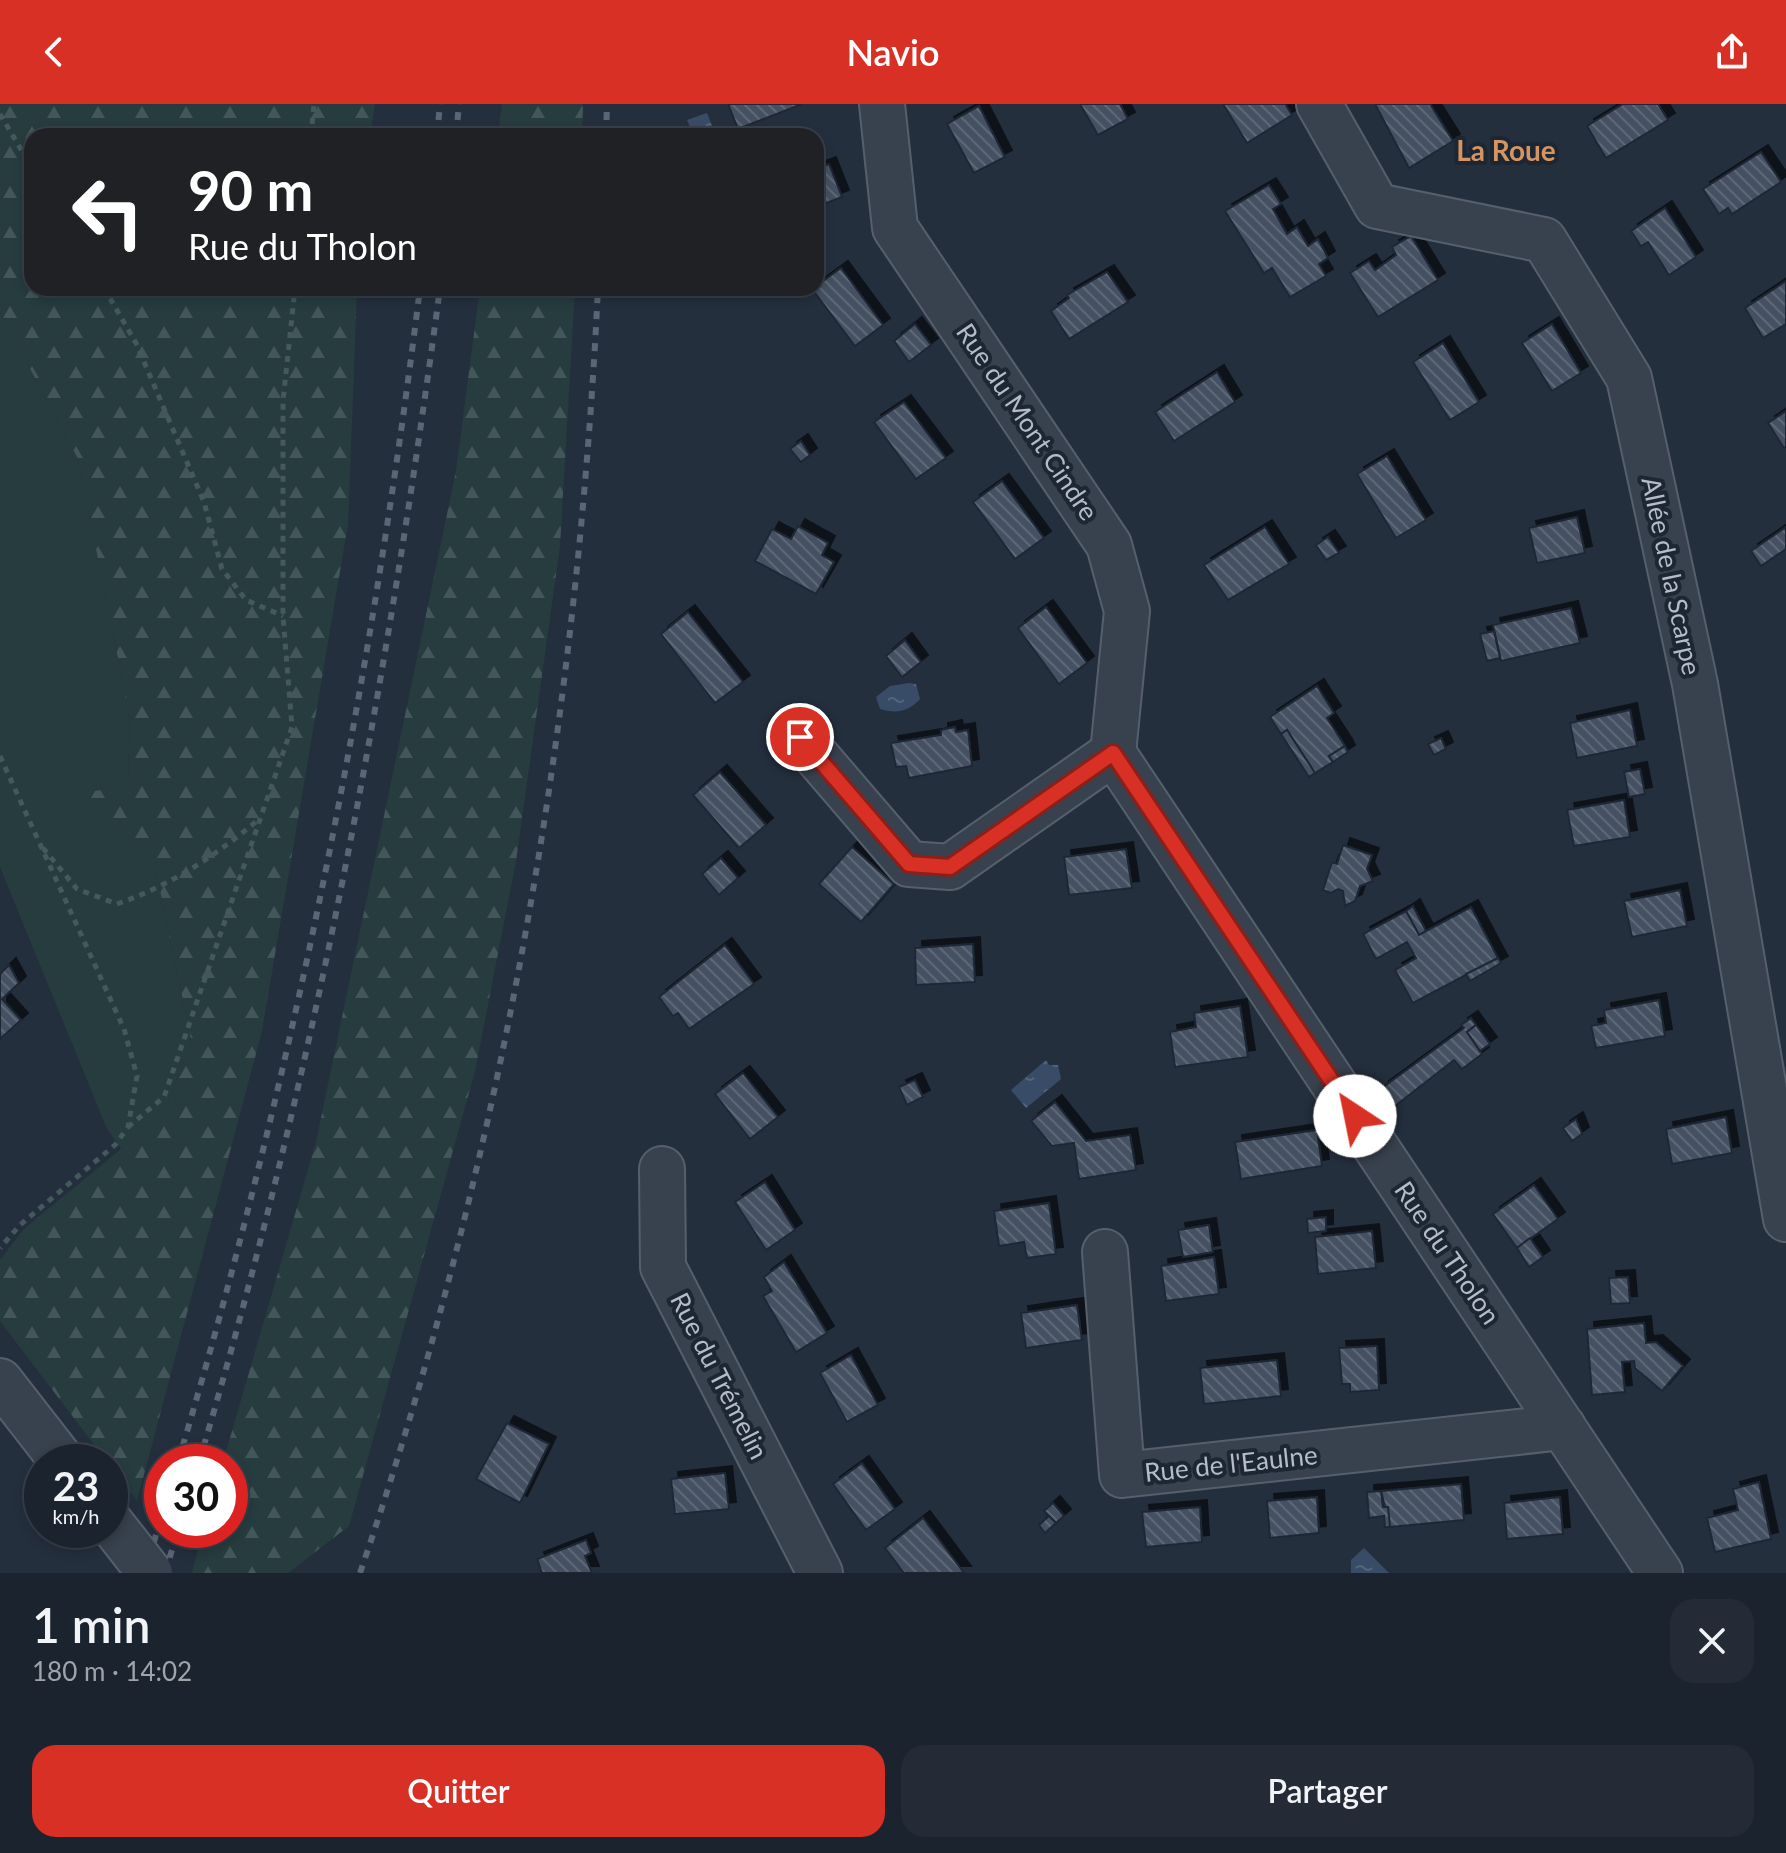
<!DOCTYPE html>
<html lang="fr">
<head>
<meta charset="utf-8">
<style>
  :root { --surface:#1b232e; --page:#242b36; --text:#f1f3f6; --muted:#a0a4aa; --line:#39404a; --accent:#d93025 }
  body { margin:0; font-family:Lato,sans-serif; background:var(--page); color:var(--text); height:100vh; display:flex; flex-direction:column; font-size:30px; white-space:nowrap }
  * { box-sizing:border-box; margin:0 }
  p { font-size:26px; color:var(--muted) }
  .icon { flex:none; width:44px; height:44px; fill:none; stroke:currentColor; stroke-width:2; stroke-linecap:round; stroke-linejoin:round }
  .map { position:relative; height:1469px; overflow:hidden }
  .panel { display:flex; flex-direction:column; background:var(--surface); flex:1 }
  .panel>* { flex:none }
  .hud { position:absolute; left:24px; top:24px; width:800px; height:168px; border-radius:24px; box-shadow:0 4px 12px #0003,0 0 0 2px var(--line); background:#202124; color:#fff; overflow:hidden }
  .speed { position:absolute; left:24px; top:1340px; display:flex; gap:16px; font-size:40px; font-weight:700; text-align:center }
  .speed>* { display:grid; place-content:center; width:104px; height:104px; border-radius:50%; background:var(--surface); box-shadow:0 4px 12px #0003,0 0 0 2px var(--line); line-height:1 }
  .speed small { font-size:20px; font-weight:400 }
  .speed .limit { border:12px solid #d22; background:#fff; color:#111 }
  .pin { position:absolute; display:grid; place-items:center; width:68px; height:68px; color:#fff; margin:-34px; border:4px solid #fff; border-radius:50%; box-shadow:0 2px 8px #0007 }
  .me { position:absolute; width:88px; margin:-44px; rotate:326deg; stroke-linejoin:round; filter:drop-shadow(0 0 6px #0008) }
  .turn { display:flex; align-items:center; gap:28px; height:168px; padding:0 32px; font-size:36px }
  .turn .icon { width:104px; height:104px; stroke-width:2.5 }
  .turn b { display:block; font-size:56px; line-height:68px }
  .round { display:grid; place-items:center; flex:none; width:84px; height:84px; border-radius:24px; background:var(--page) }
  .head { display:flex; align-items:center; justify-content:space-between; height:136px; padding:0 32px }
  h1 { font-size:48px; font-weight:600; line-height:60px }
  .primary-button { display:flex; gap:16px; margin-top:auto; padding:16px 32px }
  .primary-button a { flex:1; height:92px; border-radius:24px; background:var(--accent); color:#fff; font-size:32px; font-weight:600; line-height:92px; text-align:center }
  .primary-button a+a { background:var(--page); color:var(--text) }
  header { display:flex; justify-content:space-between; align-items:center; height:104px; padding:0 32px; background:var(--accent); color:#fff; font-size:36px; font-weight:600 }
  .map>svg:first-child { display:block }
  .green { fill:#263c3f }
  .forest { fill:url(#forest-firs) }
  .water { fill:url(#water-ripples) }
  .building { fill:url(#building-back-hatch); stroke:#1f2835; stroke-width:2; filter:url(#shadow) }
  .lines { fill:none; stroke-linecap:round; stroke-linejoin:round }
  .minor-casing { stroke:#565f6c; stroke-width:48 }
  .path { stroke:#44595c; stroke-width:5; stroke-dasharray:6 6; stroke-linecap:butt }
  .minor { stroke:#38414e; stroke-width:44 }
  .rail { stroke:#5a6575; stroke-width:6; stroke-dasharray:8 8; stroke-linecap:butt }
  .minor-bridge-casing { stroke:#565f6c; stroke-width:48; stroke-linecap:butt }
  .minor-bridge { stroke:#38414e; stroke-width:44 }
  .route-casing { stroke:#8d1f18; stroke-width:20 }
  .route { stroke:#d93025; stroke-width:14 }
  .labels { text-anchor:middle; stroke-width:8; stroke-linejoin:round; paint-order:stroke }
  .street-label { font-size:26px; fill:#b4bcc9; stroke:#1d2633 }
  .neighbourhood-label { font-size:28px; font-weight:bold; fill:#d59563; stroke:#1d2633 }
</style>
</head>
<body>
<header><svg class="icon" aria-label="back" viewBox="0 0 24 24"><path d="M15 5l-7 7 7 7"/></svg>Navio<svg class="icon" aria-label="share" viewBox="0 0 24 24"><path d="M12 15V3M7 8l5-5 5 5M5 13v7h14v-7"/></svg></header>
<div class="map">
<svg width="1786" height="1469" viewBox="0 0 1786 1469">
  <defs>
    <pattern id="forest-firs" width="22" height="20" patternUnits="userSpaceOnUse" patternTransform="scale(2)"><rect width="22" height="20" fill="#263c3f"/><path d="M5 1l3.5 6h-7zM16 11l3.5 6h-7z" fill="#435659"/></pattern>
    <pattern id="water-ripples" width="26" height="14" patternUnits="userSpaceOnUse" patternTransform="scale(2)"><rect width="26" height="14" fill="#394c67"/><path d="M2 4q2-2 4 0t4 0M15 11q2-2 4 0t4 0" fill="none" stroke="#53647b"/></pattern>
    <pattern id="building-back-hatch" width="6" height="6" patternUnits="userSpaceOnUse" patternTransform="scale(2)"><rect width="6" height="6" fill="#455162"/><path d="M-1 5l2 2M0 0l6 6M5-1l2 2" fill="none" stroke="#5d6877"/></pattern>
    <filter id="shadow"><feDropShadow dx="7" dy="-7" stdDeviation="0" flood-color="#0009"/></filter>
  </defs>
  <rect width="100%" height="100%" fill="#242f3e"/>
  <polygon class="green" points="0,208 78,355 130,615 128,682 76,691 116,736 156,767 191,935 168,1000 121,1045 107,1025 0,763"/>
  <g class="forest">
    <polygon points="0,0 375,0 370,32 32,32 32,184 357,184 348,420 262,927 137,1397 0,1217 0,1156 24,1125 121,1045 168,1000 191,935 156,767 116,736 75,690 128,682 130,615 78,355 0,208"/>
    <polygon points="502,0 583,0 582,32 498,32"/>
    <polygon points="480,184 575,184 560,442 516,757 475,967 349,1422 288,1469 192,1469 203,1426 230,1426 230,1358 223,1358 316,1038 456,367"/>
  </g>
  <g class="water">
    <polygon points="707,9 716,32 694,32 687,16"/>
    <path d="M909 579 916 580 920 595C908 608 896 610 880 605L876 593 890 582Z"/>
    <polygon points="1046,956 1049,961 1058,961 1061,975 1026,1004 1011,986"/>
    <polygon points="1364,1444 1389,1469 1351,1469 1351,1456"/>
  </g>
  <g class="building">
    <polygon points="728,0 802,0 738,25"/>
    <polygon points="1080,0 1120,0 1128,15 1098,31"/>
    <polygon points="1223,0 1285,0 1292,11 1247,39"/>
    <polygon points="1375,0 1430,0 1453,37 1409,64"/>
    <polygon points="1623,0 1658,0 1668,16 1606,54 1587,22"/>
    <polygon points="979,2 1005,53 974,69 947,20"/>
    <polygon points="1761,48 1781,78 1732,110 1728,104 1719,110 1703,85"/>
    <polygon points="829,60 842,93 816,103 816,65"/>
    <polygon points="1269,81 1281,100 1273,105 1287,130 1297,123 1308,142 1318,135 1328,154 1319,160 1326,172 1290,193 1272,164 1264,169 1225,107"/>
    <polygon points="1665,104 1696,153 1669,171 1648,138 1641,142 1631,127"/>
    <polygon points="1411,132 1438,176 1378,213 1350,169 1369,157 1375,166 1396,151 1392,143"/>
    <polygon points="841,164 883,221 855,242 812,185"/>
    <polygon points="1107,168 1128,198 1069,235 1051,207 1069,194 1067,191"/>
    <polygon points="1786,177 1786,220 1763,234 1745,204"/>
    <polygon points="915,220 931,241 909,258 894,237"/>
    <polygon points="1552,220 1581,269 1552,287 1522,239"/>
    <polygon points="1443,239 1479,298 1450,316 1413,258"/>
    <polygon points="1217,268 1235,298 1174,337 1155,308"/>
    <polygon points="904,298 946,354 916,375 874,318"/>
    <polygon points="1786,307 1786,343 1784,344 1768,319"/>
    <polygon points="801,337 810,351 801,358 790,345"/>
    <polygon points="1387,352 1426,416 1396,434 1357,370"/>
    <polygon points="1002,377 1044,434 1015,455 973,398"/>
    <polygon points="1577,413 1585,449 1537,459 1529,424"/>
    <polygon points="798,422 828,439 822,451 834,458 816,490 755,457 772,425 791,435"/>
    <polygon points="1265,423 1289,460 1228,496 1204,461"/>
    <polygon points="1786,423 1786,445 1761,462 1751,447"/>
    <polygon points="1328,433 1339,449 1326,456 1316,441"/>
    <polygon points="1046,503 1087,559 1059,580 1018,524"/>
    <polygon points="1571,504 1580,539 1501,557 1493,521"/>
    <polygon points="688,508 743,578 715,599 661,530"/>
    <polygon points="1494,527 1500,554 1487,557 1480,530"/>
    <polygon points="905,536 921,558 902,573 886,552"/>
    <polygon points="1317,582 1334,609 1327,614 1345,642 1329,652 1333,658 1315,669 1287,626 1281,630 1270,613"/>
    <polygon points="1630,606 1637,642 1577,654 1570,619"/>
    <polygon points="955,623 956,628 968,626 972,662 909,674 906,662 896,663 891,639 941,631 941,626"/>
    <polygon points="1287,626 1315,669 1309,673 1281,630"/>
    <polygon points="1441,634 1446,645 1434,651 1428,640"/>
    <polygon points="1345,642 1348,648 1333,658 1329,652"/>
    <polygon points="1640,665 1645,690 1629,693 1624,668"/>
    <polygon points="720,668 766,721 739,744 693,691"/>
    <polygon points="1624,696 1630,733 1574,742 1567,706"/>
    <polygon points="1343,741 1372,751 1367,765 1373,777 1360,782 1355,797 1345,802 1343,787 1338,785 1331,789 1323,786 1332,758 1337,760"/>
    <polygon points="852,743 894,780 861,818 819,780"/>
    <polygon points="1126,745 1132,784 1069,791 1064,753"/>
    <polygon points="721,754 738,774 719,791 702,770"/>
    <polygon points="1680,786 1687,822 1632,833 1624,797"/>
    <polygon points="1413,802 1426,827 1419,831 1406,807"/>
    <polygon points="1471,803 1498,854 1413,899 1395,866 1416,854 1407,838 1376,855 1363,830 1406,807 1419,831"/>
    <polygon points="973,840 975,878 916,881 915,844"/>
    <polygon points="725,841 754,880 689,925 678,909 673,912 659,893"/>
    <polygon points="1498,854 1501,859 1470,877 1466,870"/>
    <polygon points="9,861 19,879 2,895 21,916 0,935 0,870"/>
    <polygon points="1659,896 1665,932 1596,944 1591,922 1606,919 1604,906"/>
    <polygon points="1240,902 1248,953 1175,963 1170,928 1196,923 1194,909"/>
    <polygon points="1471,914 1476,921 1467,928 1482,950 1462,965 1454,956 1395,1002 1382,984 1464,924 1461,921"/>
    <polygon points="1476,921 1490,940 1480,947 1467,928"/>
    <polygon points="743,969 778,1013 750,1035 715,990"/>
    <polygon points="915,976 923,993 907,1001 899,983"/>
    <polygon points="1055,998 1086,1037 1130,1031 1136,1066 1079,1075 1074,1039 1052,1042 1031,1017"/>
    <polygon points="1726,1013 1732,1049 1672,1060 1666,1025"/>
    <polygon points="1576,1015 1582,1030 1572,1037 1563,1024"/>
    <polygon points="1317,1026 1322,1062 1241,1075 1235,1038"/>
    <polygon points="765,1078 795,1126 766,1146 735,1098"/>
    <polygon points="1534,1081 1558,1115 1517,1144 1493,1110"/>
    <polygon points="1049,1099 1056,1150 1027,1154 1024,1138 999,1142 994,1107"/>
    <polygon points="1326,1113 1326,1127 1308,1129 1307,1115"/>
    <polygon points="1209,1121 1213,1148 1183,1153 1178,1126"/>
    <polygon points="1372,1127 1376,1164 1318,1170 1315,1133"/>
    <polygon points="1530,1134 1543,1153 1529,1163 1517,1144"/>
    <polygon points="1214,1153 1219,1190 1166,1197 1161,1162"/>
    <polygon points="784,1158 827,1229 796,1248 763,1192 772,1187 764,1173"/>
    <polygon points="1628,1173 1630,1199 1611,1200 1609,1174"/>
    <polygon points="1077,1201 1082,1236 1026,1244 1021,1209"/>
    <polygon points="1644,1219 1646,1239 1656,1238 1683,1262 1662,1287 1635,1264 1634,1257 1622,1258 1625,1288 1592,1291 1587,1225"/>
    <polygon points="1377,1242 1379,1286 1350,1288 1350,1280 1342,1280 1339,1244"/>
    <polygon points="851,1251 878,1301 847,1318 820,1269"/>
    <polygon points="1277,1256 1281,1292 1204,1300 1200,1264"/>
    <polygon points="507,1319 549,1340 520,1399 476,1375"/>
    <polygon points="862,1359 895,1405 866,1426 833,1380"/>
    <polygon points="725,1369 729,1405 675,1410 671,1375"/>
    <polygon points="1759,1378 1771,1435 1715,1448 1707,1414 1738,1406 1733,1385"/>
    <polygon points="1461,1380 1464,1416 1390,1423 1381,1387"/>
    <polygon points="1381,1387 1383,1403 1388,1403 1390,1423 1385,1423 1384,1412 1369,1414 1367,1388"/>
    <polygon points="1317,1393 1319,1429 1270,1434 1267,1397"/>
    <polygon points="1560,1393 1563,1430 1507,1435 1504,1399"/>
    <polygon points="1053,1399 1064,1412 1056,1419 1044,1407"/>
    <polygon points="1200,1403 1202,1438 1146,1443 1142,1408"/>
    <polygon points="1049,1412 1056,1419 1045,1429 1039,1421"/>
    <polygon points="923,1414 932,1426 964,1469 904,1469 885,1444"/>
    <polygon points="586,1436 591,1449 585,1452 592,1469 542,1469 537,1455"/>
  </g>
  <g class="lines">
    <g class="minor-casing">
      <g id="minor">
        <polyline points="882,0 895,124 1109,441 1127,507 1113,649"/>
        <polyline points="1319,0 1377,102 1544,136 1629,274 1695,580 1786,1115"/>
        <polyline points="800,633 909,760 950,763 1113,649 1660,1469"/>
        <polyline points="662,1065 663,1163 820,1469"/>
        <polyline points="1105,1148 1122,1371 1563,1323"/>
        <polyline points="0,1277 63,1358"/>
      </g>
    </g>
    <g class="path">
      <polyline points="0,10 32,64"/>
      <polyline points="311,32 314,0"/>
      <polyline points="104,184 136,239 204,398 222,465 246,496 283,512"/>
      <polyline points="0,652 124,925 137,972 128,1023 115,1041 20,1121 0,1144"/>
      <path d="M43 744 77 785 117 800C171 781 214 753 258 716"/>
      <polyline points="128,1023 164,993 292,623 283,512 283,297 295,184"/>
    </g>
    <use href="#minor" class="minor"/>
    <g class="rail">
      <polyline points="437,32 440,0"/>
      <polyline points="456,32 459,0"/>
      <polyline points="606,32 607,0"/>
      <path d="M178 1358C293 974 371 581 420 184"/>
      <path d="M199 1358C314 973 387 582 440 184"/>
      <polyline points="144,1469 162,1412"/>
      <polyline points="165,1469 178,1426"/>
      <path d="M360 1469C502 1056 577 620 598 184"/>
    </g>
    <g class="minor-bridge-casing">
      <polyline id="minor-bridge" points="110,1418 150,1469"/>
    </g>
    <use href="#minor-bridge" class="minor-bridge"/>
  </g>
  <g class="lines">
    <g class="route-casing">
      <polyline id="route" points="800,633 909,760 950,763 1113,649 1355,1012"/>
    </g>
    <use href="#route" class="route"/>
  </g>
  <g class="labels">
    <g class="street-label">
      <text transform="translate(1027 318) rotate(56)" y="9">Rue du Mont Cindre</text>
      <text transform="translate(1671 472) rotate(78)" y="9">Allée de la Scarpe</text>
      <text transform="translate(1447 1149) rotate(56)" y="9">Rue du Tholon</text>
      <text transform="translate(719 1272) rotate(63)" y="9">Rue du Trémelin</text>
      <text transform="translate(1231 1360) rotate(-6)" y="9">Rue de l'Eaulne</text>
    </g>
    <g class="neighbourhood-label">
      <text x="1506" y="57">La Roue</text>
    </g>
  </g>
</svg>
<div class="speed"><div>23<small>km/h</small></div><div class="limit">30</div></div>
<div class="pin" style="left:800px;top:633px;background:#d93025"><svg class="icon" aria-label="arrive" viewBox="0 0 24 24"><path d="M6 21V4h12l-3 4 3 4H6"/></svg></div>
<svg class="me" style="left:1355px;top:1012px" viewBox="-20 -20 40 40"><circle r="19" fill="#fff"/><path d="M0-13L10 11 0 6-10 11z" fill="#d93025"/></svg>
<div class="hud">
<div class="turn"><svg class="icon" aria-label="left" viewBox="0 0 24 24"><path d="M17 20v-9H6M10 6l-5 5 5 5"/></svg><div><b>90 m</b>Rue du Tholon</div></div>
</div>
</div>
<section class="panel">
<div class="head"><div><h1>1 min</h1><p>180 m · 14:02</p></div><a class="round"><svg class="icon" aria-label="close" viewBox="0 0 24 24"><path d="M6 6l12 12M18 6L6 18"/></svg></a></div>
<div class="primary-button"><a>Quitter</a><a>Partager</a></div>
</section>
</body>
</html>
